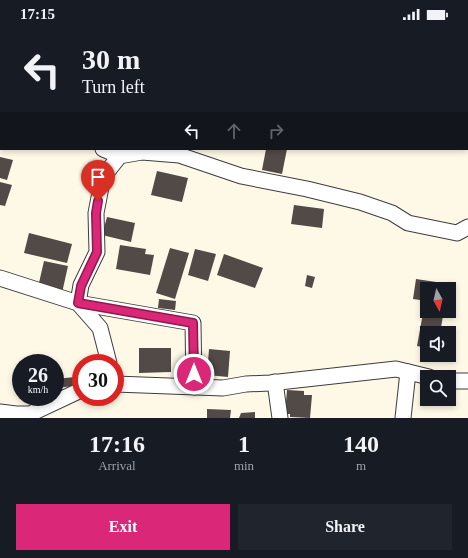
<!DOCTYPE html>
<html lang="en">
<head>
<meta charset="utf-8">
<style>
  :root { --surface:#171b24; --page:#20242c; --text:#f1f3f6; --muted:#9ea1a6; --accent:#db2777 }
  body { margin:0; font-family:Georgia,serif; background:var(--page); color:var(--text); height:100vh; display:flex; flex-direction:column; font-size:15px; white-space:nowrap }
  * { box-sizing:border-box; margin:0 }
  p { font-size:13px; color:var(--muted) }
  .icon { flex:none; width:22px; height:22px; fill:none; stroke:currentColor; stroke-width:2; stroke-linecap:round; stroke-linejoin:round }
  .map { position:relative; height:390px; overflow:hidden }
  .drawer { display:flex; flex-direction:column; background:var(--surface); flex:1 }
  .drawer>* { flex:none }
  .hud { position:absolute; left:0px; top:0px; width:468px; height:122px; box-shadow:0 2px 6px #0003; background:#171b24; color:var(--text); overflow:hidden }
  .needle { width:26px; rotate:172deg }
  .buttons { position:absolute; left:420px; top:254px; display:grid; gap:8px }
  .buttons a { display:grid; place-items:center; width:36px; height:36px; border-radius:0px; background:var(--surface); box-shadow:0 2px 6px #0003; font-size:20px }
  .speed { position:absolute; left:12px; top:326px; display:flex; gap:8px; font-size:20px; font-weight:700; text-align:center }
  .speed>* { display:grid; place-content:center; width:52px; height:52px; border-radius:50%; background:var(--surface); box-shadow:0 2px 6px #0003; line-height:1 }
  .speed small { font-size:10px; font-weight:400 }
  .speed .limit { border:6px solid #d22; background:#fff; color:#111 }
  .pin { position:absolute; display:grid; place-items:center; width:34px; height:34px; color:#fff; margin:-41px -17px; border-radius:50% 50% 50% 0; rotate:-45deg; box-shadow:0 0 4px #0007 }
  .pin .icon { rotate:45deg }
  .me { position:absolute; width:44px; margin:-22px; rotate:0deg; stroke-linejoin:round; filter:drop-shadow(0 0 3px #0008) }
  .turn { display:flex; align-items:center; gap:14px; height:84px; padding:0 16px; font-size:18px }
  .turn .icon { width:52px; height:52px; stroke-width:2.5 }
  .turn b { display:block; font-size:28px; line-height:34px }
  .lanes { display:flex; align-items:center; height:38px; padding:0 16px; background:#0003; justify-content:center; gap:20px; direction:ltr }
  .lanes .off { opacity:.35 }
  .eta { display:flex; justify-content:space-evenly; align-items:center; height:68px; text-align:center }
  .eta b { font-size:24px; font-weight:700; line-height:28px }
  .cta { display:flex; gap:8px; margin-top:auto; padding:8px 16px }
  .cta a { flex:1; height:46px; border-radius:0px; background:var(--accent); color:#fff; font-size:16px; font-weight:700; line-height:46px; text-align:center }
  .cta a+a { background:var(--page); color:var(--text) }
  .status { display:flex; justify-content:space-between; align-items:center; height:28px; padding:0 20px; background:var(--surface); direction:ltr }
  .status svg { height:11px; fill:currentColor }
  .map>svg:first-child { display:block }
  .building { fill:#524a47 }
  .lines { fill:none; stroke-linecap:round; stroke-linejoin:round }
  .minor-casing { stroke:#3d3d3d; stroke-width:17 }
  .minor { stroke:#fff; stroke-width:15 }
  .route-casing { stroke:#8e194d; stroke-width:10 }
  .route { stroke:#db2777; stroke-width:7 }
</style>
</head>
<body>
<div class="status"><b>17:15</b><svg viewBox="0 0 49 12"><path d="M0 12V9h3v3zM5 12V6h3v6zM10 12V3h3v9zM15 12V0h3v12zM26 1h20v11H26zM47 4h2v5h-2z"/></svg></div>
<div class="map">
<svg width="468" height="390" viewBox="0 0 468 390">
  <rect width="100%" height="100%" fill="#fef9e7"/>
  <g class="building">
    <polygon points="266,121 287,121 282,146 262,142"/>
    <polygon points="0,129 13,132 7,152 0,150"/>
    <polygon points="157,143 188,150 182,174 151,167"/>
    <polygon points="0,154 12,157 5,178 0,177"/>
    <polygon points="294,177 324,181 322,200 291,196"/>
    <polygon points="107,189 135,195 131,214 102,207"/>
    <polygon points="29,205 72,216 67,235 24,225"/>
    <polygon points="120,217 146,221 145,226 154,227 150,247 116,241"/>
    <polygon points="170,220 189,225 175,271 156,265"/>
    <polygon points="195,221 216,226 208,253 188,247"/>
    <polygon points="224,226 263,240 255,260 217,247"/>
    <polygon points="44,233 68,238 62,265 38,259"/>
    <polygon points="307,247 315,249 312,260 305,258"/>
    <polygon points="416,251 443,255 442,261 427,261 427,273 413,271"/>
    <polygon points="159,271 176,273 175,282 158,280"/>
    <polygon points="423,285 443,288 440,305 427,305 427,320 417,318"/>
    <polygon points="139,320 171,320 171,344 139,345"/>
    <polygon points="209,321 230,323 228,349 207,347"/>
    <polygon points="75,349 75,358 55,360 55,351"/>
    <polygon points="287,362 304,363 304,367 312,367 310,390 290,389 290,386 285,386"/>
    <polygon points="207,381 231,382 230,390 207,390"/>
    <polygon points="255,384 255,390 239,390 241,385"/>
  </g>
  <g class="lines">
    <g class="minor-casing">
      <g id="minor">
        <polyline points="219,0 221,1"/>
        <polyline points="173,1 173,0"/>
        <polyline points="467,58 468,58"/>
        <polyline points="0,78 1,79"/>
        <polyline points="103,121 119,128 142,124 179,127 241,148 307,161 360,174 392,185 408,195 457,205 468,199"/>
        <polyline points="0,250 78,275 81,257 97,224 96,185 103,149 125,121"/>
        <polyline points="109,335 100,300 78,275 193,295 194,359"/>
        <polyline points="449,353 468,353"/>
        <polyline points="275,354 280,390"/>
        <polyline points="115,356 223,360 246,356 270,355 396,341 429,349"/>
        <polyline points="0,384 16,386 30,386 81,362"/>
        <polyline points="403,390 408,344"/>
      </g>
    </g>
    <use href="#minor" class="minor"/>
  </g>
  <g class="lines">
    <g class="route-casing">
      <polyline id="route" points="98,173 96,185 97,224 81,258 78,275 193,295 194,346"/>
    </g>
    <use href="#route" class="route"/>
  </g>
</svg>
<div class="buttons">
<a><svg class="needle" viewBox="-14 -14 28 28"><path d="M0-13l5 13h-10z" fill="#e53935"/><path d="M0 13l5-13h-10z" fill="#9ea1a6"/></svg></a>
<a><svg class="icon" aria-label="sound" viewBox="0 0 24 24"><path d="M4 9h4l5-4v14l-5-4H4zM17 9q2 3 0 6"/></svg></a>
<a><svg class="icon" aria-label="search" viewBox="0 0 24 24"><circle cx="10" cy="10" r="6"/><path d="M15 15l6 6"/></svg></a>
</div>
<div class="speed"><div>26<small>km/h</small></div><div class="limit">30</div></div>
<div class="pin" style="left:98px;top:173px;background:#d93025"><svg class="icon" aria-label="arrive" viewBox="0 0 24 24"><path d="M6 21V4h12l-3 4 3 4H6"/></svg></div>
<svg class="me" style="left:194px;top:346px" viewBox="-20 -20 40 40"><circle r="17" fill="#db2777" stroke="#fff" stroke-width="3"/><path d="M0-11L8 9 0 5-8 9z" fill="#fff"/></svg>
<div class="hud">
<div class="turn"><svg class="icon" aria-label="left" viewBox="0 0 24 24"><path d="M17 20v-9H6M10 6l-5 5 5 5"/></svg><div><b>30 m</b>Turn left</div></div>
<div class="lanes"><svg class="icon" aria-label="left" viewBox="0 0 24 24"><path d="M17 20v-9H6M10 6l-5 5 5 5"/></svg><svg class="icon off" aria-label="ahead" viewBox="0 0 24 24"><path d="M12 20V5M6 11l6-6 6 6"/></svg><svg class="icon off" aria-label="right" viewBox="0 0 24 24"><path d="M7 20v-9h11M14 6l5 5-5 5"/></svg></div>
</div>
</div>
<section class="drawer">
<div class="eta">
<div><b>17:16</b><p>Arrival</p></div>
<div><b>1</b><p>min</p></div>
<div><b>140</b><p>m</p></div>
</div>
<div class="cta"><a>Exit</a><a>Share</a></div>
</section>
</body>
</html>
